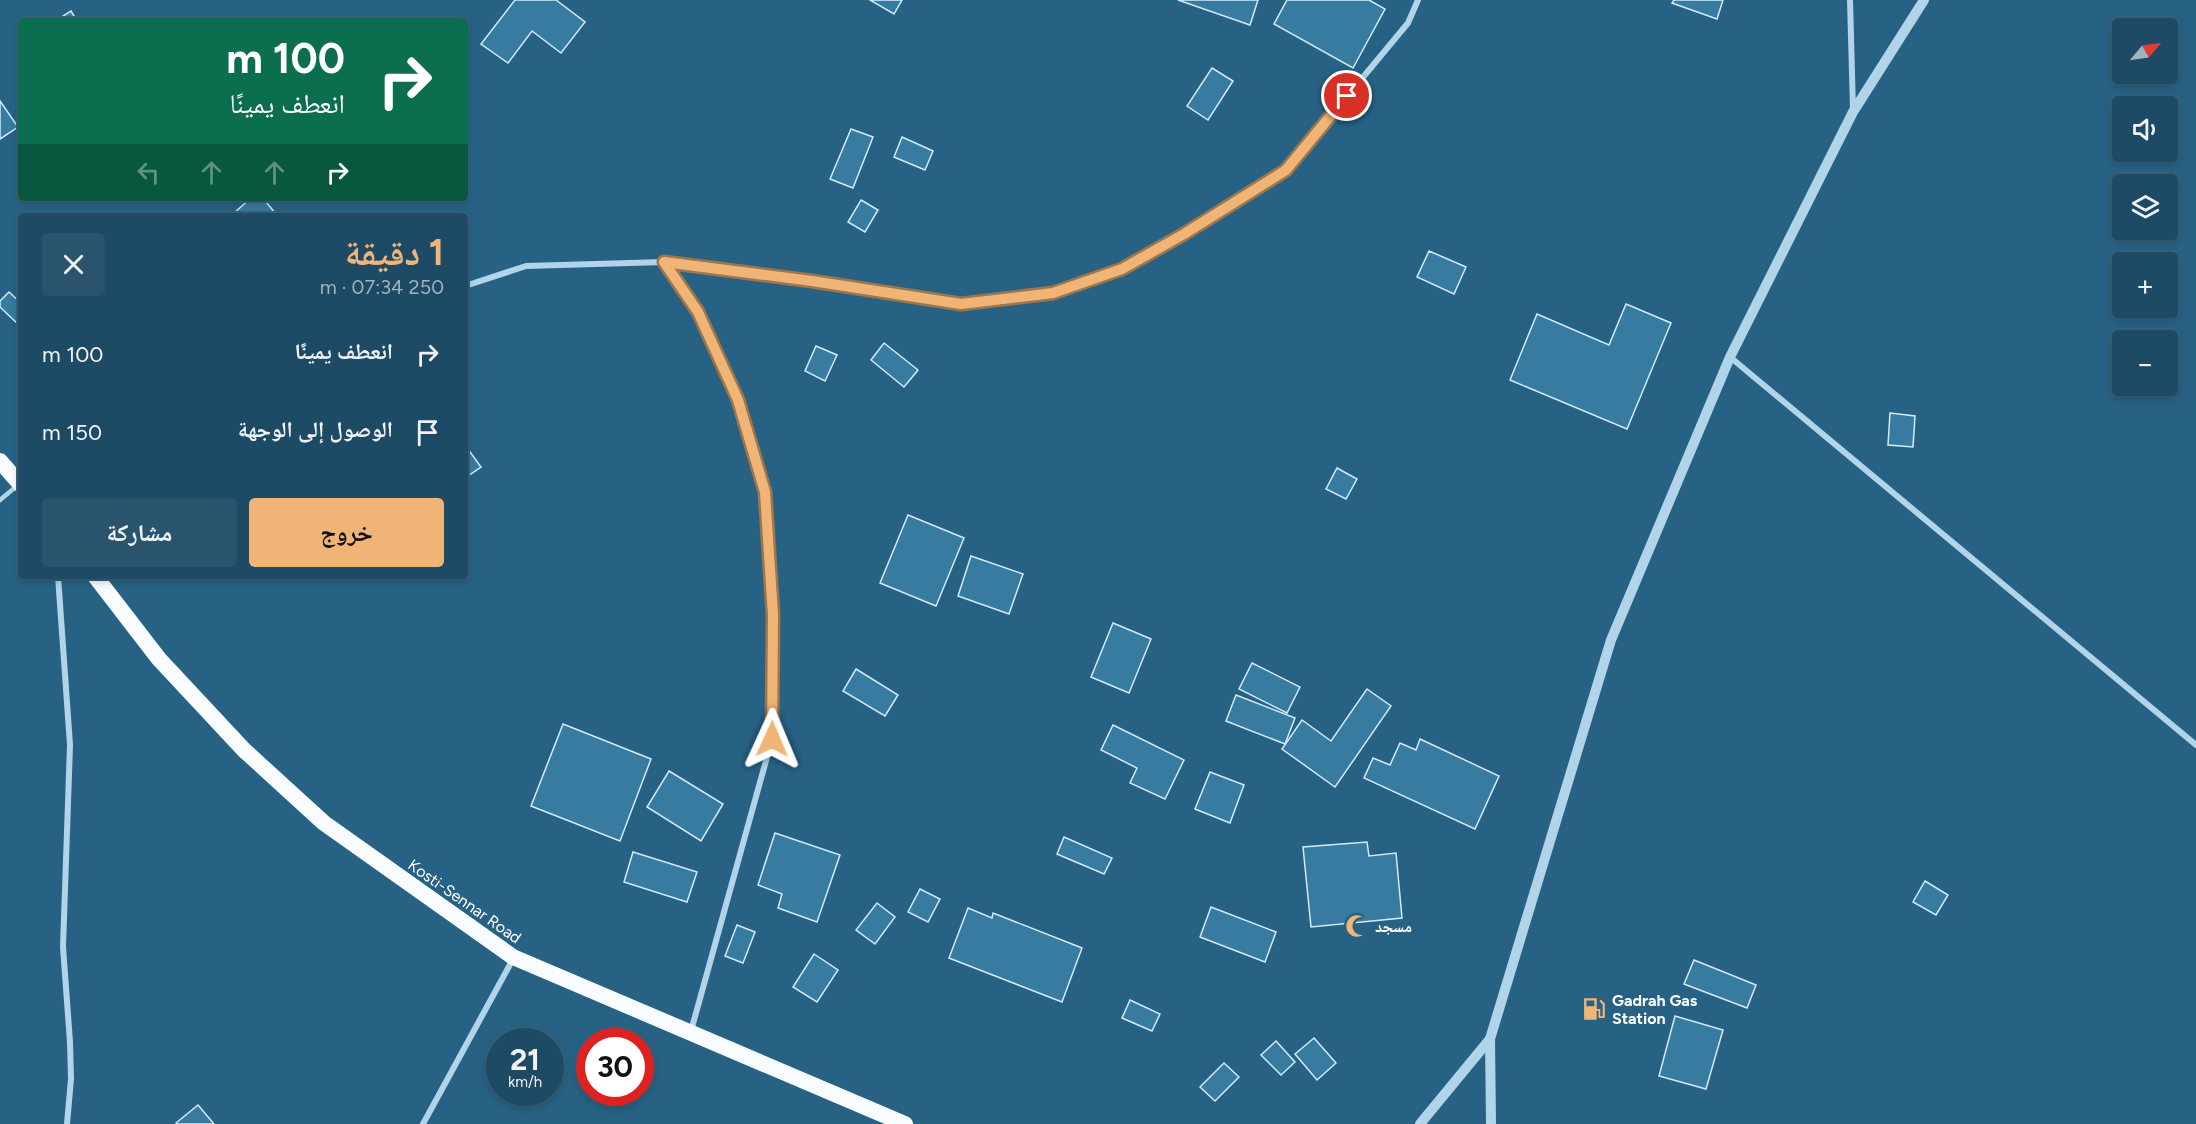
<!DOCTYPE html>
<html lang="ar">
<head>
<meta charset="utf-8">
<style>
  :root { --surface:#1d4a64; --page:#2a546d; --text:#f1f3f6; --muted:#a0b3bf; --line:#3b6278; --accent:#f0b576 }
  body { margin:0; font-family:Figtree,"Noto Naskh Arabic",sans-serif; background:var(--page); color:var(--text); direction:rtl; height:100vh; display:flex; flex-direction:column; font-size:22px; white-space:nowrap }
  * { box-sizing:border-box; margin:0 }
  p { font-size:20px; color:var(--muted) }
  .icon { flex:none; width:33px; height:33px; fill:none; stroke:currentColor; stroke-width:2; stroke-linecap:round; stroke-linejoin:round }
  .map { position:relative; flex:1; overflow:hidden; direction:ltr }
  .drawer { position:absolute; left:18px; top:213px; width:450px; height:366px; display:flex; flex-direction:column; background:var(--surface); border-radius:6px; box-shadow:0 3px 9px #0003,0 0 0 2px var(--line); direction:rtl }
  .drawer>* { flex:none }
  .top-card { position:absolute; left:18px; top:18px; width:450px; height:183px; border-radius:6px; box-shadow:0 3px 9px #0003,0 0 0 2px var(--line); direction:rtl; background:#0b6e4f; color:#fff; overflow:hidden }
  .needle { width:39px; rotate:61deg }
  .fabs { position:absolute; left:2112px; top:18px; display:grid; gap:12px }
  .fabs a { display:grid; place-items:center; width:66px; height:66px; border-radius:6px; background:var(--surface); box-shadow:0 3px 9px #0003,0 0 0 2px var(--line); font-size:30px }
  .speed { position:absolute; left:486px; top:1028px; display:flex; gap:12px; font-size:30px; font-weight:700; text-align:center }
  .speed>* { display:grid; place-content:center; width:78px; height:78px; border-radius:50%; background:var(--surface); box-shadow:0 3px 9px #0003,0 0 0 2px var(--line); line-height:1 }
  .speed small { font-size:15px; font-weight:400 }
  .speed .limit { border:9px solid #d22; background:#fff; color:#111 }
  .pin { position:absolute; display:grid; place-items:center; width:51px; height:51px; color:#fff; margin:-26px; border:3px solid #fff; border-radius:50%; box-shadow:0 2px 6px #0007 }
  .me { position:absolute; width:66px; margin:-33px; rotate:1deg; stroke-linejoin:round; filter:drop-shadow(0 0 4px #0008) }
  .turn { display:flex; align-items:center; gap:21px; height:126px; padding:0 24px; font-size:27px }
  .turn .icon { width:78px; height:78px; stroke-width:2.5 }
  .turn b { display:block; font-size:42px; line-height:51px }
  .lanes { display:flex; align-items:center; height:57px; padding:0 24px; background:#0003; justify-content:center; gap:30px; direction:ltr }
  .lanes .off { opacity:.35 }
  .round { display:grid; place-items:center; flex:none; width:63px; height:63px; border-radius:6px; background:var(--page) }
  .summary { display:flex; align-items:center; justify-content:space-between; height:102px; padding:0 24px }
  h1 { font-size:36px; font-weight:700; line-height:45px; color:var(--accent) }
  .primary-button { display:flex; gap:12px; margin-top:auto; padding:12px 24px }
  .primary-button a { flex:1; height:69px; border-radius:6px; background:var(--accent); color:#111; font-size:24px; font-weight:700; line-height:69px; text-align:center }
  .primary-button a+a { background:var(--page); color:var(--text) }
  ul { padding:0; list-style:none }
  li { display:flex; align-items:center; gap:18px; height:78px; padding:0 24px }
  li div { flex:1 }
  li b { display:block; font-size:22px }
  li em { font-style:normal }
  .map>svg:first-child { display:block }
  .building { fill:#377ba1; stroke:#d4eaf6; stroke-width:1.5 }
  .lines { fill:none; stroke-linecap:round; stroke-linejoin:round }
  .service { stroke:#b1d4e8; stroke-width:4.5 }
  .minor { stroke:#b1d4e8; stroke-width:6 }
  .tertiary { stroke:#b1d4e8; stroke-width:10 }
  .trunk { stroke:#f8fcfe; stroke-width:16 }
  .route-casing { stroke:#9c764d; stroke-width:15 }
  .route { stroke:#f0b576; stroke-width:10 }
  .labels { text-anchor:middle; stroke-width:6; stroke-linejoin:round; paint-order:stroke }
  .street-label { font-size:16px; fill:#fff; stroke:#276285 }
  .poi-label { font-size:16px; font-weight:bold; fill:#fff; stroke:#276285; text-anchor:start }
</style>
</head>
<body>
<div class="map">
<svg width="2196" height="1124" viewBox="0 0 2196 1124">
  <rect width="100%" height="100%" fill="#276285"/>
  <g class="building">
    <polygon points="515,0 556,0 585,22 561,53 532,31 508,63 481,44"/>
    <polygon points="870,0 902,0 894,14"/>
    <polygon points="1178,0 1258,0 1250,25"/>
    <polygon points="1287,0 1369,0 1385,9 1353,68 1274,24"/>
    <polygon points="1674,0 1723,0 1717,19 1672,3"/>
    <polygon points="71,11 77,21 55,21"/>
    <polygon points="1212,68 1233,81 1208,120 1187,106"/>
    <polygon points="2133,74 2151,74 2148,80"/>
    <polygon points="0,101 18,127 0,139"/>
    <polygon points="851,129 873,137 853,188 830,179"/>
    <polygon points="902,137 933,151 925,170 894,157"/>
    <polygon points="251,198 263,198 275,213 272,216 237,216 234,213"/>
    <polygon points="861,200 878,210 865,232 848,222"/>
    <polygon points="1429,251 1466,267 1454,294 1417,277"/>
    <polygon points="9,292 21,303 21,327 0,307 0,301"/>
    <polygon points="1626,304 1671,323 1627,429 1510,380 1537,314 1609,345"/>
    <polygon points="884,343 918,370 904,387 871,360"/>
    <polygon points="816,346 837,355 825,381 805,371"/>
    <polygon points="1890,413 1915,416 1913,447 1888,445"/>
    <polygon points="465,445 481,467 465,478"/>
    <polygon points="1337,468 1357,479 1346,499 1326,489"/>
    <polygon points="908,515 964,538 936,606 880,583"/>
    <polygon points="971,556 1023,574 1009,614 958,596"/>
    <polygon points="1113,623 1151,639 1129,693 1091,677"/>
    <polygon points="1252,663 1300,687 1287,713 1239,689"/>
    <polygon points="856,669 898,695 885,716 843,691"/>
    <polygon points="1367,689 1391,706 1335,787 1282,749 1302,720 1331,741"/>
    <polygon points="1236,695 1295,718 1285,744 1226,721"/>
    <polygon points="563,724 651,759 620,841 531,806"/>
    <polygon points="1113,725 1184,760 1165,799 1130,783 1137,768 1101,750"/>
    <polygon points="1420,739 1499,776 1475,829 1364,778 1373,758 1390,765 1400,743 1416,750"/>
    <polygon points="669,771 723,804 701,841 647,807"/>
    <polygon points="1210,772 1244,785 1230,823 1195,809"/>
    <polygon points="775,833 840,855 817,922 778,908 782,894 758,885"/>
    <polygon points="1064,837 1112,858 1104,874 1057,854"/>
    <polygon points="1367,842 1369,856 1396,853 1402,918 1311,927 1303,847"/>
    <polygon points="633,852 697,872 687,902 624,882"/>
    <polygon points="1925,881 1948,895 1936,915 1913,902"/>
    <polygon points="920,889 940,899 928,922 908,912"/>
    <polygon points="877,903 895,917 875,944 856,930"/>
    <polygon points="1211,907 1276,932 1265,962 1200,937"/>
    <polygon points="968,908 992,918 993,913 1082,948 1062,1002 949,958"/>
    <polygon points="737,925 755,932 743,963 725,956"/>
    <polygon points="814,954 838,970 817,1002 793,987"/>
    <polygon points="1694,960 1756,985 1747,1008 1684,984"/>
    <polygon points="1130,1000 1160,1014 1152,1031 1122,1018"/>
    <polygon points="1675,1016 1723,1030 1706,1089 1659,1076"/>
    <polygon points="1314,1038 1336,1063 1317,1080 1295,1054"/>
    <polygon points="1276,1041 1295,1062 1281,1075 1261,1055"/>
    <polygon points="1224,1063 1239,1077 1215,1101 1200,1087"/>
    <polygon points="198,1105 214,1124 177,1124 176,1123"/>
  </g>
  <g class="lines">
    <polyline class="service" points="0,500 18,485"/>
    <g class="minor">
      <polyline points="1850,0 1853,110"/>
      <polyline points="664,262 698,312 738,401 765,492 773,615 772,739 691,1031"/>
      <polyline points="465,286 526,266 664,262 812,281 961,304 1053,293 1122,269 1184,234 1286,170 1408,23 1418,0"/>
      <polyline points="1730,357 2196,745"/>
      <polyline points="58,576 70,745 63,947 70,1042 71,1079 67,1124"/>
      <polyline points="423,1124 513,959"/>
    </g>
    <g class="tertiary">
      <polyline points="1420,1124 1490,1039"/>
      <polyline points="1491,1124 1490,1039 1611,640 1730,357 1853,112 1924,0"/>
    </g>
    <g class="trunk">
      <polyline points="0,461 21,485"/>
      <polyline points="95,576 159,659 244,750 324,823 513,957 905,1124"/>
    </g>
  </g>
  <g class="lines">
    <g class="route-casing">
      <polyline id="route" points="772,739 773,615 765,492 738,400 698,312 664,262 812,281 961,304 1053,293 1122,269 1184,234 1286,170 1347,96"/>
    </g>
    <use href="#route" class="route"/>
  </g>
  <defs>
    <g id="mosque-bare" transform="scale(1.8)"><path d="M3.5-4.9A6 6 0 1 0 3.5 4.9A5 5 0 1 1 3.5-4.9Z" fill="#f0b576" stroke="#276285" stroke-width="2.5" paint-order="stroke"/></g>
    <g id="fuel-bare" transform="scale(1.8)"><path d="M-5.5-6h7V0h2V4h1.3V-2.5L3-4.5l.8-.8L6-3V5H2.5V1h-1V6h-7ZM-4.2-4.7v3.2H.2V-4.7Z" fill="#f0b576" stroke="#276285" stroke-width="2.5" paint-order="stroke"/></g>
  </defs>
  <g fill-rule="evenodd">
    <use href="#mosque-bare" x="1357" y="926"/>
    <use href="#fuel-bare" x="1594" y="1009"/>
  </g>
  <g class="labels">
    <g class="street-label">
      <text transform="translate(465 901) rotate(35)" y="6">Kosti-Sennar Road</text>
    </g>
    <g class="poi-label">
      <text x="1375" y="932">مسجد</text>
      <text x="1612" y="1006">Gadrah Gas<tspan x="1612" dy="18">Station</tspan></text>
    </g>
  </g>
</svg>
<div class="fabs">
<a><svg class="needle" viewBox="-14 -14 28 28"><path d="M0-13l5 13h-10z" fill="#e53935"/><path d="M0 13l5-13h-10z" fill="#a0b3bf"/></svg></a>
<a><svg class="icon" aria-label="sound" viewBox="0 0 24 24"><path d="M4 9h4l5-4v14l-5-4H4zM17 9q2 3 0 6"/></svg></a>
<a><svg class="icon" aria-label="layers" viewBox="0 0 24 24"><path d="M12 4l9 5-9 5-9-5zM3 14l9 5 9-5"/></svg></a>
<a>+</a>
<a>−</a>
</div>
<div class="speed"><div>21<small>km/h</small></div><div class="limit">30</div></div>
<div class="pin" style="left:1347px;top:96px;background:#d93025"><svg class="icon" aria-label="arrive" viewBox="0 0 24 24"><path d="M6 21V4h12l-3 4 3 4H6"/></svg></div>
<svg class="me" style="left:772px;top:739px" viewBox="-20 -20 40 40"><path d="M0-17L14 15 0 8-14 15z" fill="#f0b576" stroke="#fff" stroke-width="4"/></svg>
<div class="top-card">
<div class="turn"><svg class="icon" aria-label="right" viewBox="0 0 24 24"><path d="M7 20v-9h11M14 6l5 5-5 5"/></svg><div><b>100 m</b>انعطف يمينًا</div></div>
<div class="lanes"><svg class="icon off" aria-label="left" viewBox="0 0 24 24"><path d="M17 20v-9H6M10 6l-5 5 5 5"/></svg><svg class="icon off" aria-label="ahead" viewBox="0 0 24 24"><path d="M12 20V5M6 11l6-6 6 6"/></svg><svg class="icon off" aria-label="ahead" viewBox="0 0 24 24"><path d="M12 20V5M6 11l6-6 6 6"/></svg><svg class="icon" aria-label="right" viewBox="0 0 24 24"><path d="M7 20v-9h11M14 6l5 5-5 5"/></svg></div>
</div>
<section class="drawer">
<div class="summary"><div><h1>1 دقيقة</h1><p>250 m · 07:34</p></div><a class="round"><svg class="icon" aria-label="close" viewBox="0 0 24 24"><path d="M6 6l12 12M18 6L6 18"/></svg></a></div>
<ul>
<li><svg class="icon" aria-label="right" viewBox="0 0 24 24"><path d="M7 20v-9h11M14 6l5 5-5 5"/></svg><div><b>انعطف يمينًا</b></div><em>100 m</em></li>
<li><svg class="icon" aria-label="arrive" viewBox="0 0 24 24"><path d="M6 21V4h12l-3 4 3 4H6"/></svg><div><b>الوصول إلى الوجهة</b></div><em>150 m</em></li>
</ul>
<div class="primary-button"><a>خروج</a><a>مشاركة</a></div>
</section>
</div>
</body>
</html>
